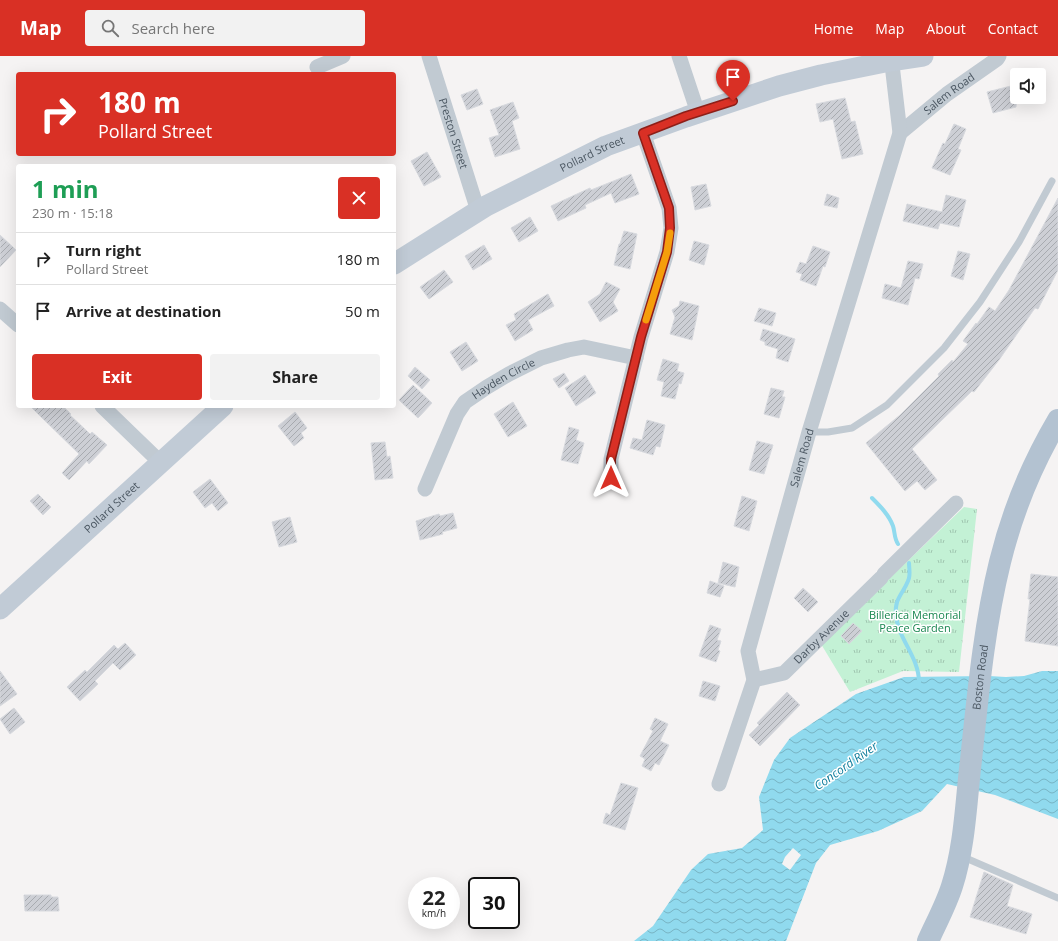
<!DOCTYPE html>
<html lang="en">
<head>
<meta charset="utf-8">
<style>
  :root { --surface:#fff; --page:#f2f2f2; --text:#222; --muted:#767676; --line:#e0e0e0; --accent:#d93025 }
  body { margin:0; font-family:"Open Sans",sans-serif; background:var(--page); color:var(--text); height:100vh; display:flex; flex-direction:column; font-size:15px; white-space:nowrap }
  * { box-sizing:border-box; margin:0 }
  p { font-size:13px; color:var(--muted) }
  .icon { flex:none; width:22px; height:22px; fill:none; stroke:currentColor; stroke-width:2; stroke-linecap:round; stroke-linejoin:round }
  .map { position:relative; flex:1; overflow:hidden }
  .panel { position:absolute; left:16px; top:108px; width:380px; height:244px; display:flex; flex-direction:column; background:var(--surface); border-radius:4px; box-shadow:0 4px 16px #0002 }
  .panel>* { flex:none }
  .hud { position:absolute; left:16px; top:16px; width:380px; height:84px; border-radius:4px; box-shadow:0 4px 16px #0002; background:#d93025; color:#fff; overflow:hidden }
  .fabs { position:absolute; left:1010px; top:12px; display:grid; gap:8px }
  .fabs a { display:grid; place-items:center; width:36px; height:36px; border-radius:4px; background:var(--surface); box-shadow:0 4px 16px #0002; font-size:20px }
  .speed { position:absolute; left:408px; top:821px; display:flex; gap:8px; font-size:20px; font-weight:700; text-align:center }
  .speed>* { display:grid; place-content:center; width:52px; height:52px; border-radius:50%; background:var(--surface); box-shadow:0 4px 16px #0002; line-height:1 }
  .speed small { font-size:10px; font-weight:400 }
  .speed .limit { border:2px solid #111; border-radius:6px; background:#fff; color:#111 }
  .pin { position:absolute; display:grid; place-items:center; width:34px; height:34px; color:#fff; margin:-41px -17px; border-radius:50% 50% 50% 0; rotate:-45deg; box-shadow:0 0 4px #0007 }
  .pin .icon { rotate:45deg }
  .me { position:absolute; width:44px; margin:-22px; rotate:0deg; stroke-linejoin:round; filter:drop-shadow(0 0 3px #0008) }
  .turn { display:flex; align-items:center; gap:14px; height:84px; padding:0 16px; font-size:18px }
  .turn .icon { width:52px; height:52px; stroke-width:2.5 }
  .turn b { display:block; font-size:28px; line-height:34px }
  .round { display:grid; place-items:center; flex:none; width:42px; height:42px; border-radius:4px; background:var(--page) }
  .headline { display:flex; align-items:center; justify-content:space-between; height:68px; padding:0 16px }
  h1 { font-size:24px; font-weight:700; line-height:30px; color:#1e9e55 }
  .cta { display:flex; gap:8px; margin-top:auto; padding:8px 16px }
  .cta a { flex:1; height:46px; border-radius:4px; background:var(--accent); color:#fff; font-size:16px; font-weight:700; line-height:46px; text-align:center }
  .cta a+a { background:var(--page); color:var(--text) }
  ul { padding:0; list-style:none }
  li { display:flex; align-items:center; gap:12px; height:52px; padding:0 16px; border-top:1px solid var(--line) }
  li div { flex:1 }
  li b { display:block; font-size:15px }
  li em { font-style:normal }
  header { display:flex; align-items:center; gap:24px; box-sizing:border-box; height:56px; padding:0 20px; background:var(--accent); color:#fff }
  header strong { font-size:19px }
  nav { display:flex; gap:22px; margin-inline-start:auto; font-size:14px }
  .search { width:280px; height:36px; background:var(--page); display:flex; align-items:center; gap:10px; box-sizing:border-box; padding:0 14px; border-radius:4px; color:var(--muted); font-size:15px }
  .map>svg:first-child { display:block }
  .grass { fill:url(#grass-tufts) }
  .water { fill:url(#water-waves); fill-rule:evenodd }
  .lines { fill:none; stroke-linecap:round; stroke-linejoin:round }
  .stream { stroke:#90daee; stroke-width:4 }
  .building { fill:url(#building-hatch); stroke:#d7d9de }
  .lane { stroke:#c1cad2; stroke-width:7 }
  .street { stroke:#c1cad2; stroke-width:15 }
  .secondary { stroke:#c1cbd6; stroke-width:21 }
  .primary { stroke:#b3c2d1; stroke-width:22 }
  .route-casing { stroke:#8d1f18; stroke-width:10 }
  .route { stroke:#d93025; stroke-width:7 }
  .slow { stroke:#f59e0b; stroke-width:7 }
  .labels { text-anchor:middle; stroke-width:3; stroke-linejoin:round; paint-order:stroke }
  .street-label { font-size:11px; fill:#4a5661; stroke:#fff }
  .park-label { font-size:11px; fill:#17864f; stroke:#fff }
  .water-label { font-size:12px; font-style:italic; fill:#0c7c9b; stroke:#fff }
</style>
</head>
<body>
<header>
<strong>Map</strong>
<div class="search"><svg class="icon" aria-label="search" viewBox="0 0 24 24"><circle cx="10" cy="10" r="6"/><path d="M15 15l6 6"/></svg>Search here</div>
<nav><a>Home</a><a>Map</a><a>About</a><a>Contact</a></nav>
</header>
<div class="map">
<svg width="1058" height="885" viewBox="0 0 1058 885">
  <defs>
    <pattern id="grass-tufts" width="24" height="20" patternUnits="userSpaceOnUse"><rect width="24" height="20" fill="#c3f1d5"/><path d="M3 7l-1-3M5 7V3M7 7l1-3M15 17l-1-3M17 17v-4M19 17l1-3" fill="none" stroke="#a0c6b0"/></pattern>
    <pattern id="water-waves" width="16" height="10" patternUnits="userSpaceOnUse"><rect width="16" height="10" fill="#90daee"/><path d="M0 5q4-4 8 0t8 0" fill="none" stroke="#78b4c4"/></pattern>
    <pattern id="building-hatch" width="6" height="6" patternUnits="userSpaceOnUse"><rect width="6" height="6" fill="#cdcfd5"/><path d="M-1 1l2-2M0 6l6-6M5 7l2-2" fill="none" stroke="#a8abb0"/></pattern>
  </defs>
  <rect width="100%" height="100%" fill="#f5f3f3"/>
  <polygon class="grass" points="964,451 977,453 959,616 903,615 850,636 821,588"/>
  <path class="water" d="M1042 615H1058V763L995 739 947 728 922 755 878 775 830 789 816 807 786 885H634L653 870 691 814 708 798 742 792 763 774 759 741 774 704 790 682 856 638 904 621 989 620 1006 621 1024 620ZM793 792 801 799 790 814 782 808 785 801Z"/>
  <g class="lines">
    <g class="stream">
      <path d="M872 442C880 450 889 459 893 470 895 476 894 482 898 488"/>
      <path d="M909 507C909 513 911 519 908 525 903 538 894 543 896 559 898 583 919 601 919 626"/>
    </g>
  </g>
  <g class="building">
    <polygon points="1011,30 1012,36 1017,35 1016,51 993,57 987,36"/>
    <polygon points="477,33 483,48 467,54 461,39"/>
    <polygon points="845,42 851,66 855,65 863,98 842,103 833,63 820,66 816,48"/>
    <polygon points="513,46 519,62 512,65 520,93 495,101 489,82 499,79 490,54"/>
    <polygon points="954,68 966,73 958,93 961,94 950,119 932,112 943,87 945,88"/>
    <polygon points="427,96 441,121 424,130 411,105"/>
    <polygon points="631,118 639,138 615,147 611,137 585,149 586,152 558,165 551,150 590,132 591,134"/>
    <polygon points="706,128 711,150 695,154 691,131"/>
    <polygon points="827,138 839,142 837,152 824,149"/>
    <polygon points="946,139 966,144 959,171 940,167 938,173 903,165 907,148 942,156"/>
    <polygon points="1058,142 1058,214 1038,253 1035,252 999,304 974,336 972,335 912,393 937,424 925,434 917,425 905,435 866,387 900,359 939,320 938,318 952,304 953,306 968,288 963,285 976,267 977,268 989,251 995,255 1009,234"/>
    <polygon points="530,161 538,175 519,186 511,172"/>
    <polygon points="624,175 637,178 630,213 614,209 619,188 620,188"/>
    <polygon points="0,179 16,194 0,211"/>
    <polygon points="694,185 709,189 704,209 689,204"/>
    <polygon points="484,189 492,203 473,214 465,200"/>
    <polygon points="813,190 830,196 825,211 823,210 816,230 800,224 802,218 796,216 800,206 806,208"/>
    <polygon points="958,195 970,198 963,224 951,220"/>
    <polygon points="908,205 923,208 919,223 915,222 908,249 882,242 885,228 901,232"/>
    <polygon points="444,214 453,226 429,243 420,231"/>
    <polygon points="606,226 620,233 613,246 618,255 600,266 588,246 600,238"/>
    <polygon points="548,238 554,250 528,264 533,274 515,285 506,269 516,264 514,258"/>
    <polygon points="680,245 699,250 692,284 670,278 675,261 672,254 679,250"/>
    <polygon points="759,252 776,257 772,270 754,265"/>
    <polygon points="763,273 795,283 788,306 776,302 778,293 765,289 765,286 760,284"/>
    <polygon points="466,286 478,305 462,315 450,296"/>
    <polygon points="663,303 679,308 677,315 684,317 681,328 679,327 675,343 661,340 664,326 657,324"/>
    <polygon points="415,311 430,324 422,333 408,320"/>
    <polygon points="564,317 569,325 559,332 553,323"/>
    <polygon points="585,319 596,337 576,350 565,332"/>
    <polygon points="413,329 432,347 418,362 399,344"/>
    <polygon points="771,332 784,335 782,341 785,341 779,362 764,358"/>
    <polygon points="513,346 527,370 508,381 494,358"/>
    <polygon points="30,350 63,350 71,358 70,359 90,378 92,376 107,389 89,408 87,405 69,424 62,417 79,398"/>
    <polygon points="295,356 307,372 301,377 304,382 294,390 278,370"/>
    <polygon points="647,364 665,369 660,391 656,390 653,399 630,392 633,382 642,384"/>
    <polygon points="569,371 579,374 576,384 584,387 578,408 561,404"/>
    <polygon points="757,385 773,389 764,418 749,414"/>
    <polygon points="385,386 387,401 390,400 393,422 375,424 371,387"/>
    <polygon points="210,423 228,447 218,455 212,447 205,452 193,436"/>
    <polygon points="38,438 51,451 43,459 30,445"/>
    <polygon points="742,440 757,445 749,475 734,470"/>
    <polygon points="453,457 457,472 442,476 443,478 420,484 416,465 439,458 440,460"/>
    <polygon points="290,461 297,486 279,491 272,466"/>
    <polygon points="723,506 739,511 735,531 718,527"/>
    <polygon points="1031,518 1058,521 1058,590 1025,585 1030,543 1028,543"/>
    <polygon points="710,525 724,530 720,541 707,537"/>
    <polygon points="803,532 818,546 808,556 794,542"/>
    <polygon points="853,567 862,575 849,588 841,580"/>
    <polygon points="710,569 721,573 717,584 721,585 718,594 720,595 716,606 699,600"/>
    <polygon points="125,587 136,599 120,614 113,607 95,625 98,628 80,645 67,631 85,614 87,616 114,589 118,593"/>
    <polygon points="0,615 17,638 0,650"/>
    <polygon points="703,625 720,630 715,645 699,640"/>
    <polygon points="787,636 800,649 760,690 749,679 759,669 757,667"/>
    <polygon points="14,652 25,666 10,678 0,663"/>
    <polygon points="655,662 668,668 660,685 669,689 659,709 655,707 651,715 642,710 645,703 640,700 653,675 650,673"/>
    <polygon points="621,727 638,732 625,774 603,767 606,757 610,759"/>
    <polygon points="984,816 1013,829 1007,850 1032,858 1026,878 970,861"/>
    <polygon points="24,839 51,839 51,841 58,841 59,855 25,855"/>
  </g>
  <g class="lines">
    <g class="lane">
      <polyline points="809,376 828,376 852,372 887,349 944,292 980,246 1019,186 1052,125"/>
      <polyline points="961,800 1058,842"/>
    </g>
    <g class="street">
      <path id="s1" d="M429 0 478 155"/>
      <polyline points="679,0 698,57"/>
      <polyline points="317,11 343,0"/>
      <path id="s2" d="M900 77 947 38 997 3 999 0"/>
      <polyline points="0,253 18,269"/>
      <polyline points="102,350 160,406"/>
      <polyline points="611,422 611,403 641,281 667,196 671,172 669,152 643,77"/>
      <path id="s3" d="M425 433 457 358 465 346 487 331 509 318 541 302 568 294 584 291 636 302"/>
      <polyline points="884,518 956,447"/>
      <path id="s4" d="M754 624 784 617 881 522"/>
      <path id="s5" d="M719 728 754 624 748 595 809 376 900 77 891 0"/>
    </g>
    <g class="secondary">
      <path id="s6" d="M394 208 486 150 606 90 686 61 779 30 821 19 890 5 923 0"/>
      <path id="s7" d="M0 553 223 350"/>
    </g>
    <path class="primary" id="s8" d="M928 885C936 867 946 849 952 830 965 790 966 745 971 704 978 638 984 571 1000 506 1012 457 1032 408 1058 364"/>
  </g>
  <g class="lines">
    <g class="route-casing">
      <polyline id="route" points="611,422 611,403 641,281 667,196 670,172 669,152 643,77 686,60 733,45"/>
    </g>
    <use href="#route" class="route"/>
    <polyline class="slow" points="646,264 667,196 670,177"/>
  </g>
  <g class="labels">
    <g class="street-label">
      <text dy="4" stroke="none"><textPath href="#s2" startOffset="63">Salem Road</textPath></text>
      <text dy="4" stroke="none"><textPath href="#s1" startOffset="81">Preston Street</textPath></text>
      <text dy="4" stroke="none"><textPath href="#s6" startOffset="227">Pollard Street</textPath></text>
      <text dy="4" stroke="none"><textPath href="#s3" startOffset="141">Hayden Circle</textPath></text>
      <text dy="4" stroke="none"><textPath href="#s5" startOffset="340">Salem Road</textPath></text>
      <text dy="4" stroke="none"><textPath href="#s7" startOffset="151">Pollard Street</textPath></text>
      <text dy="4" stroke="none"><textPath href="#s4" startOffset="83">Darby Avenue</textPath></text>
      <text dy="4" stroke="none"><textPath href="#s8" startOffset="271">Boston Road</textPath></text>
    </g>
    <g class="park-label">
      <text x="915" y="563">Billerica Memorial<tspan x="915" dy="13">Peace Garden</tspan></text>
    </g>
    <g class="water-label">
      <text transform="translate(846 710) rotate(-35)" y="4">Concord River</text>
    </g>
  </g>
</svg>
<div class="fabs">
<a><svg class="icon" aria-label="sound" viewBox="0 0 24 24"><path d="M4 9h4l5-4v14l-5-4H4zM17 9q2 3 0 6"/></svg></a>
</div>
<div class="speed"><div>22<small>km/h</small></div><div class="limit">30</div></div>
<div class="pin" style="left:733px;top:45px;background:#d93025"><svg class="icon" aria-label="arrive" viewBox="0 0 24 24"><path d="M6 21V4h12l-3 4 3 4H6"/></svg></div>
<svg class="me" style="left:611px;top:422px" viewBox="-20 -20 40 40"><path d="M0-17L14 15 0 8-14 15z" fill="#d93025" stroke="#fff" stroke-width="4"/></svg>
<div class="hud">
<div class="turn"><svg class="icon" aria-label="right" viewBox="0 0 24 24"><path d="M7 20v-9h11M14 6l5 5-5 5"/></svg><div><b>180 m</b>Pollard Street</div></div>
</div>
<section class="panel">
<div class="headline"><div><h1>1 min</h1><p>230 m · 15:18</p></div><a class="round" style="background:#d93025;color:#fff"><svg class="icon" aria-label="close" viewBox="0 0 24 24"><path d="M6 6l12 12M18 6L6 18"/></svg></a></div>
<ul>
<li><svg class="icon" aria-label="right" viewBox="0 0 24 24"><path d="M7 20v-9h11M14 6l5 5-5 5"/></svg><div><b>Turn right</b><p>Pollard Street</p></div><em>180 m</em></li>
<li><svg class="icon" aria-label="arrive" viewBox="0 0 24 24"><path d="M6 21V4h12l-3 4 3 4H6"/></svg><div><b>Arrive at destination</b></div><em>50 m</em></li>
</ul>
<div class="cta"><a>Exit</a><a>Share</a></div>
</section>
</div>
</body>
</html>
